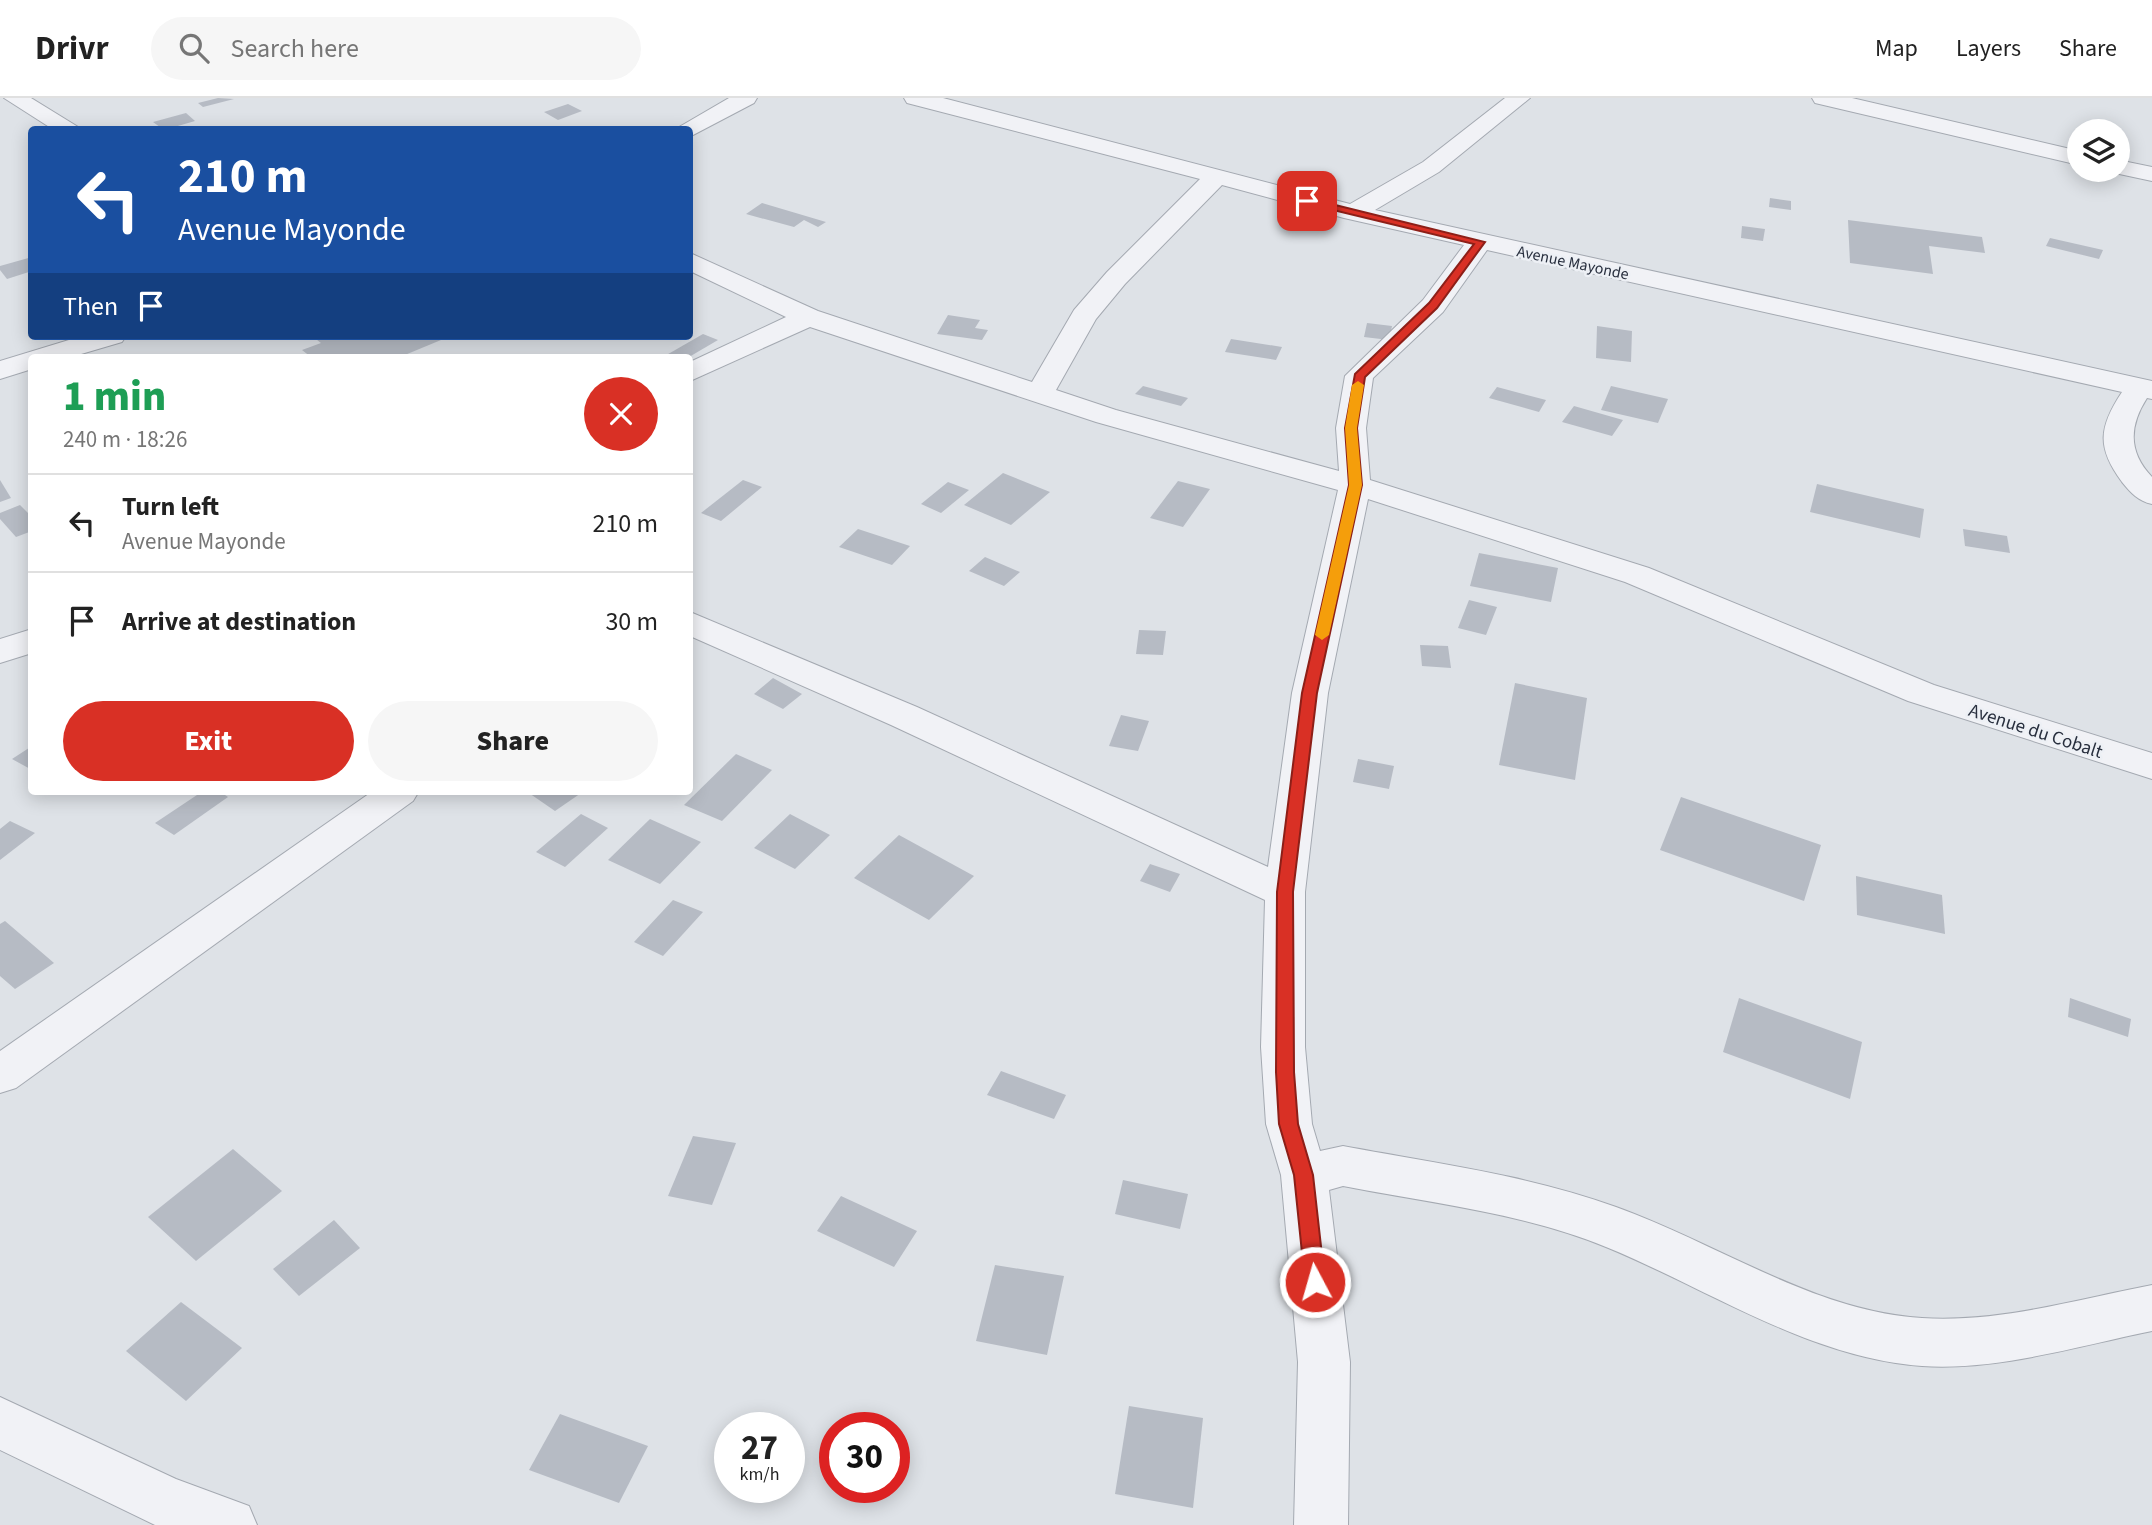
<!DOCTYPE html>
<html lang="en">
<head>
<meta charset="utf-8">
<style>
  :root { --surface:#fff; --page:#f6f6f6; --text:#222; --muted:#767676; --line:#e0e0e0; --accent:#d93025 }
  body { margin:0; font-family:"Source Sans 3",sans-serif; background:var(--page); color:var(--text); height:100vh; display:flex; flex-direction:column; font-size:26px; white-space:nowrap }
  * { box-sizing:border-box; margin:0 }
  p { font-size:23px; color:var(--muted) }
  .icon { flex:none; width:38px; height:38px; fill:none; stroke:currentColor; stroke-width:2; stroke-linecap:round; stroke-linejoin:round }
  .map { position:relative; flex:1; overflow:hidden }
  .panel { position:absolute; left:28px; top:256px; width:665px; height:441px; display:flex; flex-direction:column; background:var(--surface); border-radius:7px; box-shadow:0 4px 18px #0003 }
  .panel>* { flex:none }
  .top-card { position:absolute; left:28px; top:28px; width:665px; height:214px; border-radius:7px; box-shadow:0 4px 18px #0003; background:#1a4fa0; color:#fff; overflow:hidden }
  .controls { position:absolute; left:2067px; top:21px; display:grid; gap:14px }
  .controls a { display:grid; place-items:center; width:63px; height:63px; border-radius:50%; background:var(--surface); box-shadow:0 4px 18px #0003; font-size:35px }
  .speed { position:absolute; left:714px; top:1314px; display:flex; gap:14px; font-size:35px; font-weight:700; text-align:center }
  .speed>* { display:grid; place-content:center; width:91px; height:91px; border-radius:50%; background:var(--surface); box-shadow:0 4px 18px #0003; line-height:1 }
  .speed small { font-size:18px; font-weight:400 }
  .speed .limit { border:10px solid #d22; background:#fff; color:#111 }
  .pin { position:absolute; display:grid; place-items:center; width:60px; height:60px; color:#fff; margin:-30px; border-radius:14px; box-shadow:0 4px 10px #0006 }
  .me { position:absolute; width:77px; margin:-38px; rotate:354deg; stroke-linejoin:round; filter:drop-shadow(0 0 5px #0008) }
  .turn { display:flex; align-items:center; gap:24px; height:147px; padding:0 35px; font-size:32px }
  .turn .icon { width:91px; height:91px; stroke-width:2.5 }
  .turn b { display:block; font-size:49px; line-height:60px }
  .then { display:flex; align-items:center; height:66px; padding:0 35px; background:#0003; gap:14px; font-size:26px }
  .round { display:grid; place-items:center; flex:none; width:74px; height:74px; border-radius:37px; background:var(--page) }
  .summary { display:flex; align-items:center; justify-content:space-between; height:119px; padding:0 35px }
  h1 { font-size:42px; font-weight:800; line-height:52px; color:#1e9e55 }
  .cta { display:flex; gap:14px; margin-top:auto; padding:14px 35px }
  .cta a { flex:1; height:80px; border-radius:42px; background:var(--accent); color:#fff; font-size:28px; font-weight:800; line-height:80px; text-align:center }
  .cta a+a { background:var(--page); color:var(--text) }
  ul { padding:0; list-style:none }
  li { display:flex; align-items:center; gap:21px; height:98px; padding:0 35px; border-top:2px solid var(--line) }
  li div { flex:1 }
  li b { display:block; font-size:26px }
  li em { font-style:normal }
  header { display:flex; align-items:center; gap:42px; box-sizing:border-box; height:98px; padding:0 35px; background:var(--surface); border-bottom:2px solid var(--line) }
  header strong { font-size:33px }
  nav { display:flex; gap:38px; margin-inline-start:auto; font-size:24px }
  .search { width:490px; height:63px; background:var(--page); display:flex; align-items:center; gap:18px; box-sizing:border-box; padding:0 24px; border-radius:38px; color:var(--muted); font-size:26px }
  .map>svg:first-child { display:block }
  .building { fill:#b6bbc4 }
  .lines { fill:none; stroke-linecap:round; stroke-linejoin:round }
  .minor-casing { stroke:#a4a9b1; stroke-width:2 }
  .minor { fill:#f1f2f6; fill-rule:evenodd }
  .route { fill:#d93025; stroke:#8d1f18; stroke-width:2 }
  .slow { fill:#f59e0b }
  .labels { text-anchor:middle; stroke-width:5; stroke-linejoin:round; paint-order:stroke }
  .far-street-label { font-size:16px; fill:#282f3e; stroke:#edf0f5 }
  .street-label { font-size:19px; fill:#282f3e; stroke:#edf0f5 }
</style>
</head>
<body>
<header>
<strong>Drivr</strong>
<div class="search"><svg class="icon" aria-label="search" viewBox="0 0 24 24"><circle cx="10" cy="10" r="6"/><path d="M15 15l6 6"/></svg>Search here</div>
<nav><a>Map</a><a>Layers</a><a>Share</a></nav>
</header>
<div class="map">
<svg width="2152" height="1427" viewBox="0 0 2152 1427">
  <rect width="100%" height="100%" fill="#dee2e7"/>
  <g class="building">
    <polygon points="218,0 234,1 203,9 198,5"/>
    <polygon points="568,6 582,13 558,22 544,14"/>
    <polygon points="186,15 195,23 164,32 153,24"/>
    <polygon points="1770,100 1791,103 1791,112 1769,109"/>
    <polygon points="762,105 826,124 818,129 804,122 794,129 746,116"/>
    <polygon points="1848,122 1982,139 1985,155 1929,148 1933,176 1850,165"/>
    <polygon points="1742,128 1765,131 1763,143 1741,140"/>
    <polygon points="2050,140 2103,152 2099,161 2046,148"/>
    <polygon points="32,159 32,173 7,181 0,172 0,168"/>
    <polygon points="948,217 980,222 975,230 988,232 982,242 937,236"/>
    <polygon points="1367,225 1392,228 1389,242 1364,239"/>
    <polygon points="1597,228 1632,233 1631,264 1596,260"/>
    <polygon points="703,236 718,242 689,259 663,259"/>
    <polygon points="312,238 436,238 441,242 400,259 339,259 335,256 311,259 302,252 321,245"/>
    <polygon points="1231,241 1282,249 1276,262 1225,254"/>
    <polygon points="1143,288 1188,300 1181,308 1135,296"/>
    <polygon points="1611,288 1668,301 1658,325 1601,312"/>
    <polygon points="1497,289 1546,302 1539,314 1489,300"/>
    <polygon points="1574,308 1623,322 1612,338 1562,324"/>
    <polygon points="1003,375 1050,394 1011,427 964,407"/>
    <polygon points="0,382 11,400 0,404"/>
    <polygon points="743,382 762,389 721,423 701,415"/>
    <polygon points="1178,383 1210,391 1183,429 1150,420"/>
    <polygon points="948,384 969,392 941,415 921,406"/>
    <polygon points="1817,386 1924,411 1920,440 1810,414"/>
    <polygon points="20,407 32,419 32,433 16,439 0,421 0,415"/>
    <polygon points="858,431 910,448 892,467 839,449"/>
    <polygon points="1963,431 2007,438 2010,455 1965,448"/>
    <polygon points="1479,455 1558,470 1551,504 1470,488"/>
    <polygon points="985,459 1020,474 1004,488 969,473"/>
    <polygon points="1469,502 1497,509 1486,537 1458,530"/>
    <polygon points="1139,532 1166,533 1163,557 1136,556"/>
    <polygon points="1420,547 1448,548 1451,570 1422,568"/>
    <polygon points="773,580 802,596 783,611 754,596"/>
    <polygon points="1515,585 1587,600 1575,682 1499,667"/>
    <polygon points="1121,617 1149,623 1138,653 1109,648"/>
    <polygon points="32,648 32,672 12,661"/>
    <polygon points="736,656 772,672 722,723 684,707"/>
    <polygon points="1358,661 1394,668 1389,691 1353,684"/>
    <polygon points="203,693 219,693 228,699 174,737 155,725"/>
    <polygon points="526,693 584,693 555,713"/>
    <polygon points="1681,699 1821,747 1804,803 1660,752"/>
    <polygon points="581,716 608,730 565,769 536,754"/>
    <polygon points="790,716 830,737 795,771 754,750"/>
    <polygon points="650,721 701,744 660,786 608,762"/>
    <polygon points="10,723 35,735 0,762 0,731"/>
    <polygon points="899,737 974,778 929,822 854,780"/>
    <polygon points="1150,766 1180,776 1170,794 1140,783"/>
    <polygon points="1856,778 1942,797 1945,836 1857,817"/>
    <polygon points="673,802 703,814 663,858 634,844"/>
    <polygon points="5,823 54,865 15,891 0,878 0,826"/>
    <polygon points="1739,900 1862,944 1850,1001 1723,954"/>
    <polygon points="2070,900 2131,921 2128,939 2068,919"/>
    <polygon points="1001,973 1066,997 1054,1021 987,997"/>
    <polygon points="693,1038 736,1045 712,1107 668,1098"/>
    <polygon points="233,1051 282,1093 196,1163 148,1119"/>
    <polygon points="1123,1082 1188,1096 1180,1131 1115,1116"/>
    <polygon points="841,1098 917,1133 894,1169 817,1133"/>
    <polygon points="334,1122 360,1150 299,1198 273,1171"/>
    <polygon points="995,1167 1064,1178 1047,1257 976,1243"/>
    <polygon points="181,1204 242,1250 186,1303 126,1253"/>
    <polygon points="1129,1308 1203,1320 1193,1410 1115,1396"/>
    <polygon points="560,1316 648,1348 619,1405 529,1372"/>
  </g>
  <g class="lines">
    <g class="minor-casing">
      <g id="minor">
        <polygon points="4,0 31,0 83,32 54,32"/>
        <polygon points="729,0 757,0 754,5 693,37 690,38 690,32 674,32"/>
        <path d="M904 0H943L1350 106 1423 64 1505 0H1530L1439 74 1375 112 2152 283V301L2147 300C2129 328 2128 354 2152 379V406C2138 403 2131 395 2122 384 2096 349 2099 329 2122 294L1487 152 1443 214 1373 280 1366 330 1370 382 1649 470 1934 587 2152 655V681L1908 603 1625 484 1368 401 1328 595 1305 794V949L1312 1026 1320 1053 1343 1048C1434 1065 1528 1077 1616 1109 1717 1145 1813 1213 1922 1220 1999 1225 2078 1201 2152 1187V1233C2078 1248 1998 1273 1922 1268 1809 1260 1709 1191 1606 1149 1524 1115 1430 1105 1343 1088L1329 1092 1350 1264 1348 1427H1294L1298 1264 1281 1077 1266 1026 1261 949 1265 802 891 627 690 538V514L917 609 1268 769 1292 595 1338 392 1096 324 810 229 690 283V264L786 219 690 173V155L818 213 1032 284 1074 212 1107 174 1200 81 907 5ZM1222 87 1344 120 1464 147 1423 202 1345 278 1336 330 1339 373 1116 312 1056 292 1096 221 1125 186Z"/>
        <polygon points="1812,0 1852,0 2079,53 2079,67 1815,5"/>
        <polygon points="2118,62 2152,69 2152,83 2110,74 2108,72 2118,72"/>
        <polygon points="82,238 126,238 122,244 71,259 32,259 32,271 0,281 0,263"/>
        <polygon points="32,531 32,555 0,565 0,541"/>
        <polygon points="373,693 419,693 413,703 16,990 0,995 0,953"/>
        <polygon points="0,1299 176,1381 249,1408 257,1427 155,1427 0,1352"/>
      </g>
    </g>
    <use href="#minor" class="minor"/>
  </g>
  <polygon class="route" points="1307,100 1485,144 1437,210 1365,279 1357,330 1362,387 1317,595 1293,794 1294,974 1298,1026 1313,1077 1325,1184 1322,1190 1315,1193 1308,1190 1305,1184 1294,1077 1279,1026 1276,974 1277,794 1302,595 1349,387 1345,330 1355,276 1429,205 1474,146 1304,105 1304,101"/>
  <polygon class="slow" points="1358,283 1364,287 1357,330 1362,387 1329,537 1322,542 1315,537 1349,387 1345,330 1352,287"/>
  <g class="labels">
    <g class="far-street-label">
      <text transform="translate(1573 164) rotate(12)" y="6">Avenue Mayonde</text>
    </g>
    <g class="street-label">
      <text transform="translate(2036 632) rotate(18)" y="7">Avenue du Cobalt</text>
    </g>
  </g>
</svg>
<div class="controls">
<a><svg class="icon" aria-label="layers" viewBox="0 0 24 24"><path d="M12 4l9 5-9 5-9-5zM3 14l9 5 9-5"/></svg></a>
</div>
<div class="speed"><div>27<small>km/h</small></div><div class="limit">30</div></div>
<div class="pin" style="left:1307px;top:103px;background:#d93025"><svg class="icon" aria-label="arrive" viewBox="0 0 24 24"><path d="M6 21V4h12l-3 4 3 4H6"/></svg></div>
<svg class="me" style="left:1315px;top:1184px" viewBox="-20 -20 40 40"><circle r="17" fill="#d93025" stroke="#fff" stroke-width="3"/><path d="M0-11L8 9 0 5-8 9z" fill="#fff"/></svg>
<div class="top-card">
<div class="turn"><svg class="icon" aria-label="left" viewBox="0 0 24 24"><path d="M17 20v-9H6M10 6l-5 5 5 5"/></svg><div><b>210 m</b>Avenue Mayonde</div></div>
<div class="then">Then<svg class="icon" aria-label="arrive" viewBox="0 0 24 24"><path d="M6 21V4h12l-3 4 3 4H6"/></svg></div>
</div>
<section class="panel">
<div class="summary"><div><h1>1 min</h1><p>240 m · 18:26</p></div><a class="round" style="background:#d93025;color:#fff"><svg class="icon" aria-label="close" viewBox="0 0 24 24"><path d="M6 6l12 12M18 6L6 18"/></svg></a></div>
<ul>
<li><svg class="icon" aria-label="left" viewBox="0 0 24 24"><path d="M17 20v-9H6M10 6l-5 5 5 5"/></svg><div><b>Turn left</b><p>Avenue Mayonde</p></div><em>210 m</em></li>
<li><svg class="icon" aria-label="arrive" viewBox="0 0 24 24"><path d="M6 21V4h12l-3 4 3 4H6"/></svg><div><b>Arrive at destination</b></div><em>30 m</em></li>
</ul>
<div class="cta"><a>Exit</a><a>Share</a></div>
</section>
</div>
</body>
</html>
